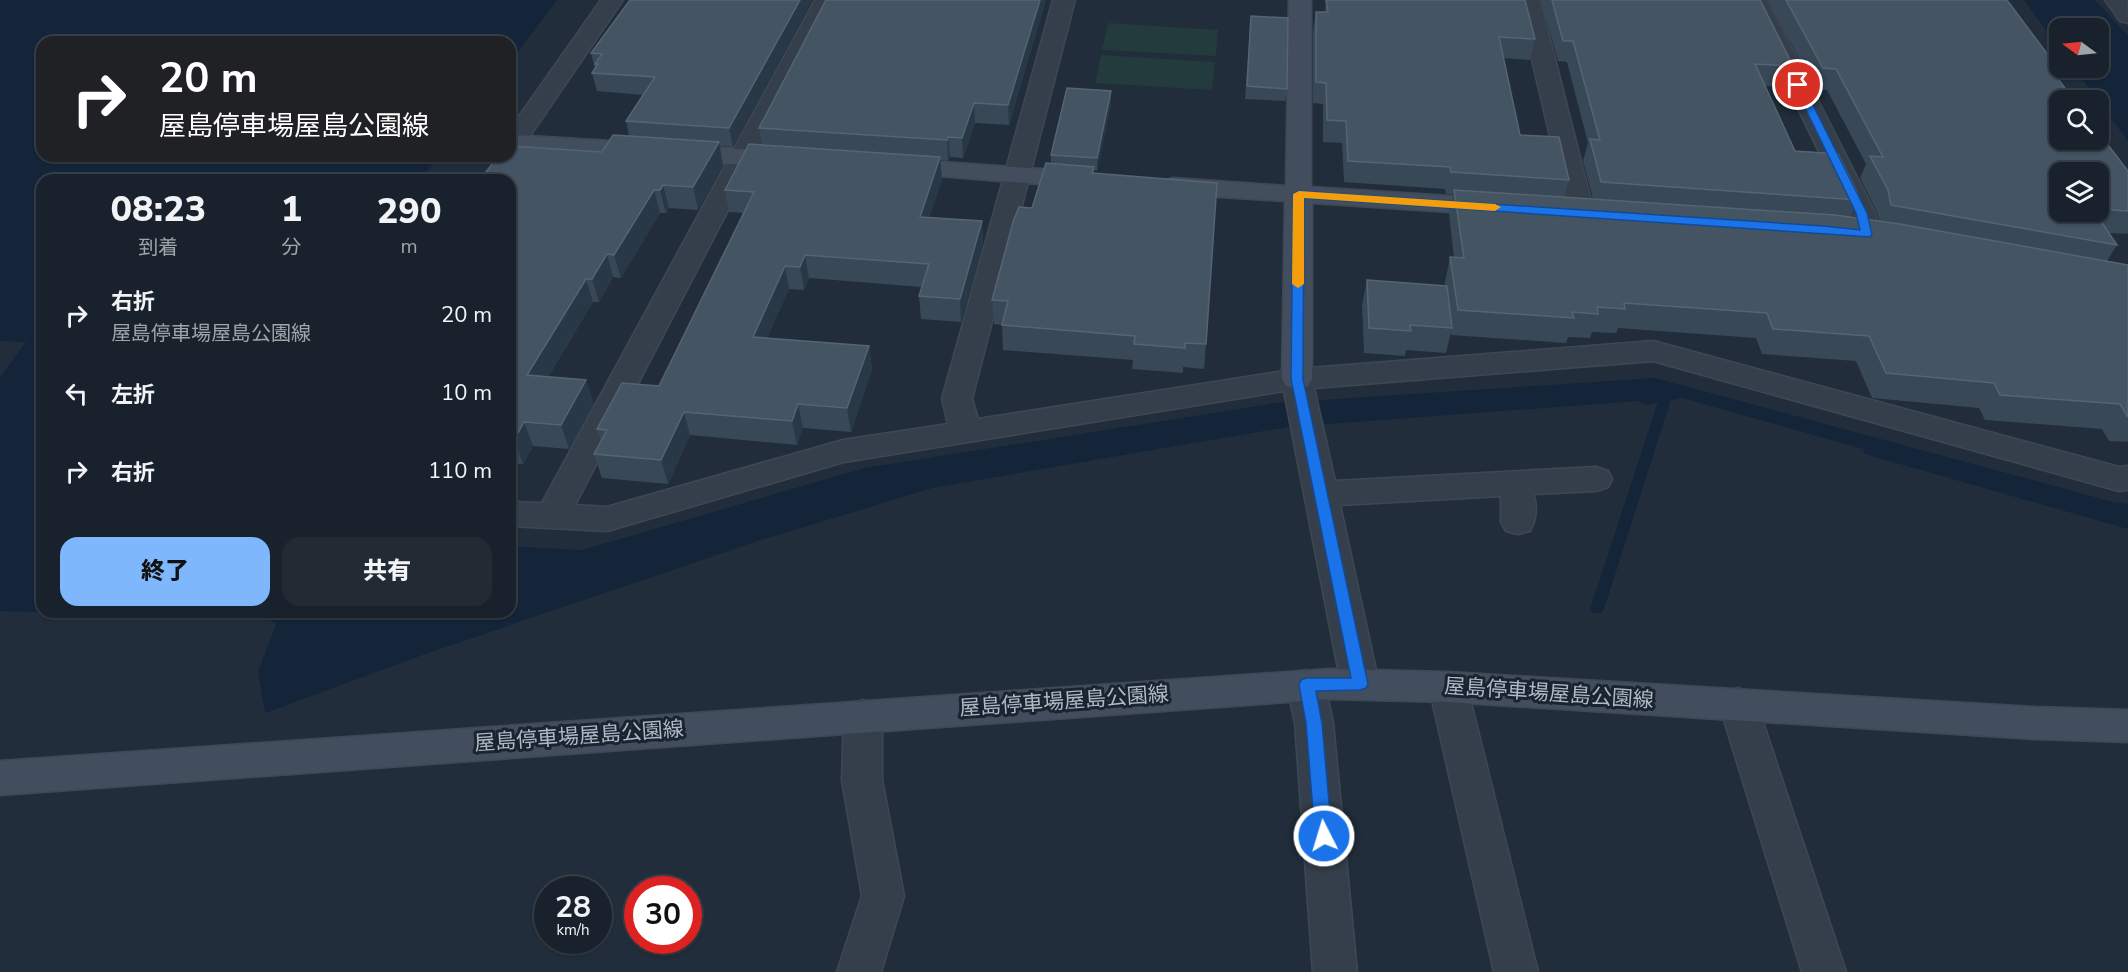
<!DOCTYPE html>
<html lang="ja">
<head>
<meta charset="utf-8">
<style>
  :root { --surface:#19222c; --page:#222a34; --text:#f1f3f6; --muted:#9fa4a9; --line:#373f48; --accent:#7fb7fd }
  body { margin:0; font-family:"Nunito Sans","Noto Sans JP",sans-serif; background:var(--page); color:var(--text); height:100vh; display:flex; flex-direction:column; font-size:22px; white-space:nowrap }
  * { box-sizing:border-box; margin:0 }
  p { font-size:20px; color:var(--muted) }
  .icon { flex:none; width:33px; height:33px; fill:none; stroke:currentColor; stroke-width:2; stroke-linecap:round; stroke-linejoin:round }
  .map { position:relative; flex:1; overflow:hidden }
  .side { position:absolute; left:36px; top:174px; width:480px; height:444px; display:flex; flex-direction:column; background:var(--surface); border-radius:18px; box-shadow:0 2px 4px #0004,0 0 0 2px var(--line) }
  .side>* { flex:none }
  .guide { position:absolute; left:36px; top:36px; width:480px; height:126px; border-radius:18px; box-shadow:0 2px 4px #0004,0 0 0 2px var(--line); background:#202124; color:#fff; overflow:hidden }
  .needle { width:39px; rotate:285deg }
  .tools { position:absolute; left:2049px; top:18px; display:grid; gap:12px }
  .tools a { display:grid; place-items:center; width:60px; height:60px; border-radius:12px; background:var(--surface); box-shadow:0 2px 4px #0004,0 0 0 2px var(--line); font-size:30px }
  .speed { position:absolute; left:534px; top:876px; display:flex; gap:12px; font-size:30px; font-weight:700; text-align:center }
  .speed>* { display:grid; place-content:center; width:78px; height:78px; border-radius:50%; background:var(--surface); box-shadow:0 2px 4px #0004,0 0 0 2px var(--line); line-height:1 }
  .speed small { font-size:15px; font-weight:400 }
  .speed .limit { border:9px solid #d22; background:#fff; color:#111 }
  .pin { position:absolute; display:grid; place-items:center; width:51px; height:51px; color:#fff; margin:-26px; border:3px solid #fff; border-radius:50%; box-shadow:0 2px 6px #0007 }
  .me { position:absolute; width:66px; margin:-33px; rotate:355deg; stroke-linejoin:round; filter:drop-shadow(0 0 4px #0008) }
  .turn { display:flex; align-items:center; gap:21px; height:126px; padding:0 24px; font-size:27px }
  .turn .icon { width:78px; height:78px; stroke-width:2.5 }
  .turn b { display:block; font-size:42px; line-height:51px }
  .eta { display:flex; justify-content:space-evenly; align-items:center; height:102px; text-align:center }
  .eta b { font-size:36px; font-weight:800; line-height:42px }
  .primary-button { display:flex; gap:12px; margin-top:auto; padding:12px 24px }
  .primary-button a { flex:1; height:69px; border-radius:18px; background:var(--accent); color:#111; font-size:24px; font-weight:800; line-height:69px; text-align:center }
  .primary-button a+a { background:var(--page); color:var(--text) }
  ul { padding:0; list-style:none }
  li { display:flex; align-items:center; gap:18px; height:78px; padding:0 24px }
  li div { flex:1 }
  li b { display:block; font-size:22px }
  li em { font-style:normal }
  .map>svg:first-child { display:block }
  .green { fill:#233b3c }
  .water { fill:#142539 }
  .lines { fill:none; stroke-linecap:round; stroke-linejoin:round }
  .stream { fill:#142539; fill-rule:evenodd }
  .street-casing { stroke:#3e4854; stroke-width:3 }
  .secondary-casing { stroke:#3e4854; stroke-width:3 }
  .street { fill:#343f4b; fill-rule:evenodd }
  .secondary { fill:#424e5e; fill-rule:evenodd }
  .wall { fill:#384857; fill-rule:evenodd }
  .shaded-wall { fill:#293847 }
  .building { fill:#455463; stroke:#556473; stroke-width:1.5 }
  .route { fill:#1a73e8; stroke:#114b97; stroke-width:1.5 }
  .slow { fill:#f59e0b }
  .labels { text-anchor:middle; stroke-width:6; stroke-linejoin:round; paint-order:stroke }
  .street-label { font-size:21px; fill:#afbac7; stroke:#1a2430 }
</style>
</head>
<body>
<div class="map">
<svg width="2128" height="972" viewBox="0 0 2128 972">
  <rect width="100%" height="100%" fill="#212d3b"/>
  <g class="green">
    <polygon points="1108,23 1218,30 1216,56 1102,50"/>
    <polygon points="1101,55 1215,62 1212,90 1095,83"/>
  </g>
  <g class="water">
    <polygon points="0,0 557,0 510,62 510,42 42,42 42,156 439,156 421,180 42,180 42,612 0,611 0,377 26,342 0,341"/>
    <polygon points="2024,0 2095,0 2128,36 2128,141 2074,68 2098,68 2098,28 2060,28 2059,48"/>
    <polygon points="1655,378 2113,502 2128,504 2128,520 2107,517 1682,398 1647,405 1638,401 1287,427 932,488 758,541 428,653 265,713 258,672 276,624 268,619 44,612 510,612 510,546 582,550 865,468 1277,403"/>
  </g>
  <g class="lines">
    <g class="stream">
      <polygon points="1667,389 1673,393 1604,609 1602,613 1592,613 1590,609 1661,393"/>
      <polygon points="1870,446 2128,519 2128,529 1865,454 1863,451"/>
    </g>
    <g class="street-casing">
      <g id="street">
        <polygon points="601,0 623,0 519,152 510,154 510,129"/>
        <path d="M815 0H837L575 505 607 507 843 440 948 424 942 399 1053 0H1075L972 399 978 419 1297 369 1653 341 2119 467 2128 466V490L2119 491 1653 361 1314 388 1335 481 1596 467 1608 471 1612 479 1608 487 1596 491 1533 494C1538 506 1536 520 1530 531L1518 534 1506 531 1501 522V496L1340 505 1379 684 1373 695 1360 699 1347 695 1341 684 1284 391 844 462 607 531 510 526V502L542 503Z"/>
        <polygon points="1518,0 1540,0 1594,213 1590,219 1581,221 1572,219 1568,213"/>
        <polygon points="1745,0 1767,0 1875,213 1880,234 1876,240 1866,242 1856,240 1852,234 1849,213"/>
        <polygon points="2105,0 2127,0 2128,23 2120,21"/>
        <polygon points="1306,670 1319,674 1325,685 1333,723 1357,972 1313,972 1295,723 1287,685 1293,674"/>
        <polygon points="1448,672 1461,676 1467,687 1538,972 1494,972 1429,687 1435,676"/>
        <polygon points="1738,688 1751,693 1757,704 1846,972 1802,972 1719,704 1725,693"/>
        <polygon points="863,700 877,705 882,716 882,780 904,896 881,972 837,972 862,896 842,780 844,716 849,705"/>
      </g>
    </g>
    <g class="secondary-casing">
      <g id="secondary">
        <polygon points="1289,0 1311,0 1311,187 1496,199 1505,201 1509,207 1505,213 1496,215 1312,203 1312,379 1308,386 1297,389 1286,386 1282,379 1285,201 1173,194 1164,191 1160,186 1164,181 1173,178 1286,186"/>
        <polygon points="514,135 786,152 795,155 799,160 795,165 786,168 514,149 510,148 510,136"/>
        <polygon points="898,159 1086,172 1095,175 1099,180 1095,185 1086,188 889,172 885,167 889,162"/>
        <polygon points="1330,669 1448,672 2036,707 2128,710 2128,742 2036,739 1448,702 1330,699 0,795 0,761"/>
      </g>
    </g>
    <use href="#street" class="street"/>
    <use href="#secondary" class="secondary"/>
  </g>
  <g class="wall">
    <polygon points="630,0 812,0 733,147 719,146 723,165 698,210 669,208 666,213 660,213 621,278 613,277 599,302 593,302 548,377 594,403 569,449 533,446 523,464 510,463 510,180 602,152 629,136 626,121 643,95 597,91 592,73 595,69 591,53"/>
    <polygon points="826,0 1046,0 1009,125 975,123 963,158 950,157 948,161 940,160 942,180 929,217 982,221 983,244 961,322 921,319 919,296 922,287 809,278 804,290 789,289 767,338 869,346 872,369 851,432 803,428 797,445 690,435 668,484 602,478 594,454 601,441 597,429 659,386 744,213 729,212 725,190 762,145 759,128"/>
    <path d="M1326 0H1525L1535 39 1530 60 1503 58 1520 135 1569 180 1564 197 1593 199 1583 161 1588 143 1567 62 1558 61 1541 0H1760L1793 66 1785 87 1765 86 1795 151 1858 200 1850 217 1879 221 1877 212 1860 178 1866 164 1827 90 1815 89 1768 0H2007L2060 71 2057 77 2128 171V234L2109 233 2117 245 2107 261 2128 265V442L2109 441 2102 429 1985 420 1979 408 1872 398 1856 361 1762 354 1756 338 1618 328 1616 333 1592 332 1590 338 1568 337 1566 343 1451 335V332L1446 353 1406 350 1405 356 1364 353 1362 305 1367 280 1445 286V282L1450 257 1454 258 1449 214 1453 194H1446L1445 189 1344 182 1342 143 1323 142V104L1313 103V32L1316 12H1325ZM2098 172V212H2060Z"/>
    <polygon points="1250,27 1287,89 1285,101 1245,99"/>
    <polygon points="1111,91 1111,103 1097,171 1094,170 1094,173 1206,344 1204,369 1183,367 1183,373 1132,369 1133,360 1003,350 1002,325 994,324 992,300 1051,164 1051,155"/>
  </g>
  <g class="shaded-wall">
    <polygon points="800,0 812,0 733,147 729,128"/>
    <polygon points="1040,0 1046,0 1009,125 1008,105"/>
    <polygon points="1111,91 1111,103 1097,171 1097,158"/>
    <polygon points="974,103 975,123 963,158 962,138"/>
    <polygon points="948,137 950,157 948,161 947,140"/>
    <polygon points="719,142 723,165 698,210 693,187"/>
    <polygon points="940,157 942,180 922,240 920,217"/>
    <polygon points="663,185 669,208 666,213 660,190"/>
    <polygon points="654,190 660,213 621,278 614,255"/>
    <polygon points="982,221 983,244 961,322 960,299"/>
    <polygon points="607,254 613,277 599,302 592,279"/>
    <polygon points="805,255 809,278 804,290 800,267"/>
    <polygon points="785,266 789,289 757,361 753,337"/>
    <polygon points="586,279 593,302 535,398 527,375"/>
    <polygon points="869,346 872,369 851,432 847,408"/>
    <polygon points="586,380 594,403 569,449 561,425"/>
    <polygon points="798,404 803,428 797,445 792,421"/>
    <polygon points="684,412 690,435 668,484 661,460"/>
    <polygon points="524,422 533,446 523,464 514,440"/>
  </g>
  <g class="building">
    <polygon points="630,0 800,0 729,128 626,121 655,77 592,73 598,64 595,64 602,54 591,53"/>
    <polygon points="826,0 1040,0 1008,105 974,103 962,138 948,137 947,140 759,128"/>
    <polygon points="1326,0 1525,0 1535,39 1499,37 1520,135 1559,137 1569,180 1451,172 1450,167 1348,161 1346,121 1327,120 1326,83 1316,82 1316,12 1328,12"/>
    <polygon points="1552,0 1760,0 1793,66 1755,64 1795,151 1838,154 1857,192 1858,200 1601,182 1590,139 1600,140 1573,41 1563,41"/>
    <polygon points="1786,0 2007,0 2060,71 2052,71 2074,100 2060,100 2060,140 2098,140 2098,132 2128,171 2128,211 2098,209 2098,172 2060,172 2060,212 2095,212 2117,245 1891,205 1888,190 1870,156 1883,157 1836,69 1823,68"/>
    <polygon points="1251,16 1288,18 1287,89 1247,86"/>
    <polygon points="1067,88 1111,91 1097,158 1051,155"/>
    <polygon points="613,135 719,142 693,187 663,185 660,190 654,190 614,255 607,254 592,279 586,279 527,375 586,380 561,425 524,422 514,440 510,440 510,180 480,180 498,156 510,156 510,146 602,152"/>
    <polygon points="749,144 940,157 920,217 982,221 960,299 919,296 929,264 805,255 800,267 785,266 753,337 869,346 847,408 798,404 792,421 684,412 661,460 594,454 607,430 597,429 622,383 659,386 754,192 725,190"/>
    <polygon points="1046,163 1094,167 1092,173 1217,183 1206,344 1185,343 1185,348 1134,344 1135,336 1002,325 1008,301 992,300 1013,222 1019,207 1032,208"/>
    <polygon points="1454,190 1835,215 1900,224 2128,265 2128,416 2127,416 2120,404 2000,395 1994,383 1886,373 1869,336 1773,329 1767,313 1624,303 1625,309 1597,307 1598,314 1572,312 1574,318 1458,310 1450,257 1464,258"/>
    <polygon points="1367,280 1447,286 1452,328 1410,325 1411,331 1369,328"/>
  </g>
  <polygon class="route" points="1798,82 1803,85 1867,213 1872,234 1870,237 1304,198 1303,379 1368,684 1366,688 1360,690 1316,691 1322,723 1332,836 1330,841 1324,844 1318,841 1315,836 1306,723 1299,685 1301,680 1306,678 1351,678 1291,379 1293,194 1299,191 1824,226 1860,230 1856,213 1794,85"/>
  <polygon class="slow" points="1299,191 1495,204 1501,207 1495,211 1304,198 1304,284 1298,288 1292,284 1293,194"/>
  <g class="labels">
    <g class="street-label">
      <text transform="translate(1549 693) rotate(4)" y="7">屋島停車場屋島公園線</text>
      <text transform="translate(1064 701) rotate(-4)" y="7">屋島停車場屋島公園線</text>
      <text transform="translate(579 736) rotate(-4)" y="7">屋島停車場屋島公園線</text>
    </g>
  </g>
</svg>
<div class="tools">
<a><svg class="needle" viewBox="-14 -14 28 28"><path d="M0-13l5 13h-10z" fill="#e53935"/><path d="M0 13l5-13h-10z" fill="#9fa4a9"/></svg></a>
<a><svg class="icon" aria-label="search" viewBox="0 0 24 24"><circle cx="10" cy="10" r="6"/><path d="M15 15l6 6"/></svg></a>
<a><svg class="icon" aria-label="layers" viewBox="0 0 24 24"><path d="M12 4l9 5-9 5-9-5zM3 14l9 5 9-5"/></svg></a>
</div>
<div class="speed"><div>28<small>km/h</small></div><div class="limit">30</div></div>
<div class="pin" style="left:1798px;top:85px;background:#d93025"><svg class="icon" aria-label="arrive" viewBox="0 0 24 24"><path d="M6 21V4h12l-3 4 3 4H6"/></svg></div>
<svg class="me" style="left:1324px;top:836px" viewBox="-20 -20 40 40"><circle r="17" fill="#1a73e8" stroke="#fff" stroke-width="3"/><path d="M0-11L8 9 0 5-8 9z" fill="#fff"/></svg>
<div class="guide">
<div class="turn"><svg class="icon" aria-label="right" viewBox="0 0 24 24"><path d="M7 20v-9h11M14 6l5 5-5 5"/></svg><div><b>20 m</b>屋島停車場屋島公園線</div></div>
</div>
<section class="side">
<div class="eta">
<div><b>08:23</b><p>到着</p></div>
<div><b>1</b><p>分</p></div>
<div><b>290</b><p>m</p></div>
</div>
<ul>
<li><svg class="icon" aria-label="right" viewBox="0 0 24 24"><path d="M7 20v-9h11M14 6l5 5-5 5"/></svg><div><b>右折</b><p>屋島停車場屋島公園線</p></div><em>20 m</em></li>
<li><svg class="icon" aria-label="left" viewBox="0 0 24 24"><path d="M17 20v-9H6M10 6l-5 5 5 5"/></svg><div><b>左折</b></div><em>10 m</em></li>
<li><svg class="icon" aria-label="right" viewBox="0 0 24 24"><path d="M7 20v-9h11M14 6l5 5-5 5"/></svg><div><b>右折</b></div><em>110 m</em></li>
</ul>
<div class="primary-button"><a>終了</a><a>共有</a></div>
</section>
</div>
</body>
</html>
